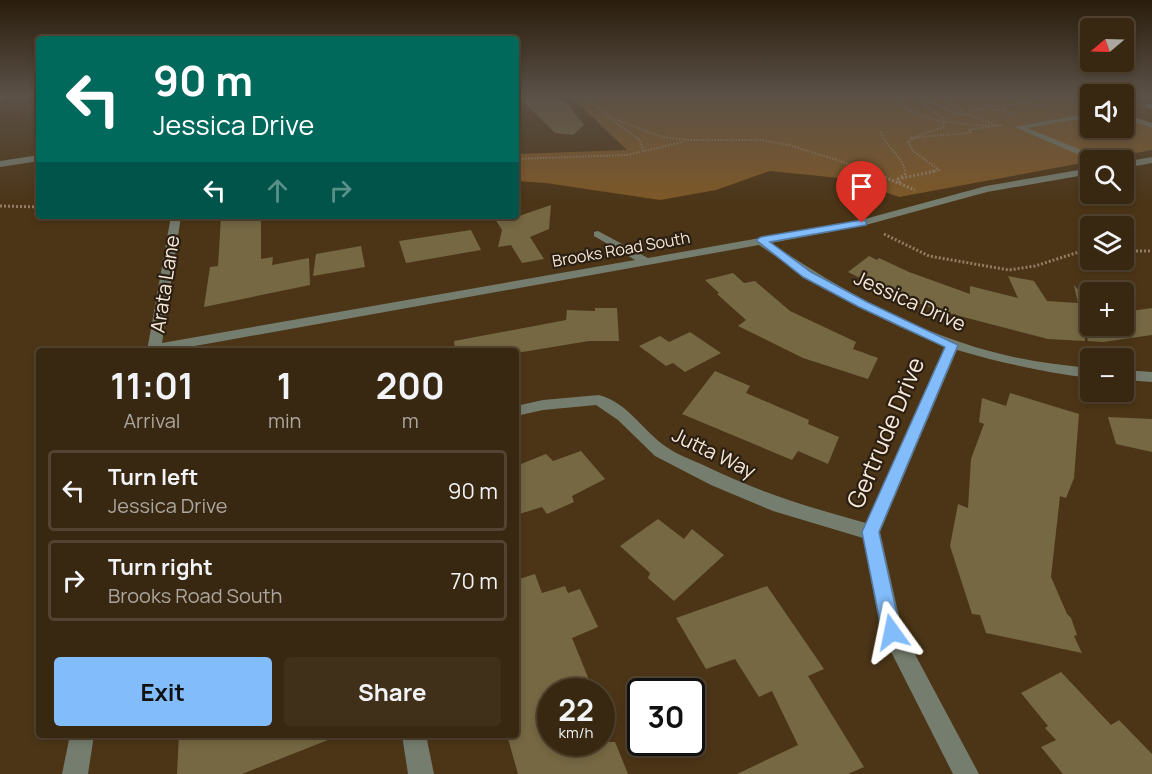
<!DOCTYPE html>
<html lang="en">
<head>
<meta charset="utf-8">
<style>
  :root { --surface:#392811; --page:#40301a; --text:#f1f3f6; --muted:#aba69f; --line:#534431; --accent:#82bcfa }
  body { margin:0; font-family:Manrope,sans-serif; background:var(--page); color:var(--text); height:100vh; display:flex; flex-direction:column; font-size:22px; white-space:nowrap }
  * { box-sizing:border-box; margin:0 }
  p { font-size:20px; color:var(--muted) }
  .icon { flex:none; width:33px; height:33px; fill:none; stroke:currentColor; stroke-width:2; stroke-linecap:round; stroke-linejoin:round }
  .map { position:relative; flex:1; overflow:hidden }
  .details { position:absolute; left:36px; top:348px; width:483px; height:390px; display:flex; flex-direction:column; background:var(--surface); border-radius:6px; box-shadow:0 3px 9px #0003,0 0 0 2px var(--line) }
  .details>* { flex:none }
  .guide { position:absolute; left:36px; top:36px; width:483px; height:183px; border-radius:6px; box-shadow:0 3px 9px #0003,0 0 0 2px var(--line); background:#00695c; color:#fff; overflow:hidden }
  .needle { width:39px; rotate:251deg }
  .fabs { position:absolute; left:1080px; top:18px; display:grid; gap:12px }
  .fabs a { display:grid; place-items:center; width:54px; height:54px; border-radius:6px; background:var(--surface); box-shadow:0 3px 9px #0003,0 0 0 2px var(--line); font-size:30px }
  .speed { position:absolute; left:537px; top:678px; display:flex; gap:12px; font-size:30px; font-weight:700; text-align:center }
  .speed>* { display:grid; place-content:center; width:78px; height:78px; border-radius:50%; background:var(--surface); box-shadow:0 3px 9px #0003,0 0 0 2px var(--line); line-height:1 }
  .speed small { font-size:15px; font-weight:400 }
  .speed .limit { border:3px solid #111; border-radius:9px; background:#fff; color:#111 }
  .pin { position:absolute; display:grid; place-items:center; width:51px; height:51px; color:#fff; margin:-62px -26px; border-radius:50% 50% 50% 0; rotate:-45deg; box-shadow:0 0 6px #0007 }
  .pin .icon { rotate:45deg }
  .me { position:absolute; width:66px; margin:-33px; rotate:348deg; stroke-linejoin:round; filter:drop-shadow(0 0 4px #0008) }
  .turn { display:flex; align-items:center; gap:21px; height:126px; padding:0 18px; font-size:27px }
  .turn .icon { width:78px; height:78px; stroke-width:2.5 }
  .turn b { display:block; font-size:42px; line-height:51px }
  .lanes { display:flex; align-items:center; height:57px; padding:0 18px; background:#0003; justify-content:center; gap:30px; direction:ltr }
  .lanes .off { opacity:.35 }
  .eta { display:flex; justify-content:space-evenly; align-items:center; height:102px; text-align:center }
  .eta b { font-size:36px; font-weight:700; line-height:42px }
  .cta { display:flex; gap:12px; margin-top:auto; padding:12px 18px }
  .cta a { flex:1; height:69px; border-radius:6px; background:var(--accent); color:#111; font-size:24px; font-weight:700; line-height:69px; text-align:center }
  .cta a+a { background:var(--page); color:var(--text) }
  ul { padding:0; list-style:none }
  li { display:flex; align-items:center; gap:18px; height:81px; margin:0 12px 9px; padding:0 6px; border:3px solid var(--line); border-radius:6px }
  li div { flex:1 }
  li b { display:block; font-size:22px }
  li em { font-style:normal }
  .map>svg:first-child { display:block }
  .built { fill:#5a3d18 }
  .green { fill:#7e5827 }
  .building { fill:#756843 }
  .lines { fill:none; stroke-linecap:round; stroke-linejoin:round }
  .path-far1 { stroke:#917d64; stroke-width:2; stroke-dasharray:1.5 1.5; stroke-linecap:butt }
  .path { stroke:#917d64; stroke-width:3; stroke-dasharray:2 2; stroke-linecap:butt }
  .minor { fill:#757d6e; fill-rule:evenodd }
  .route { fill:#82bcfa; stroke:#547aa2; stroke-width:1.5 }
  .labels { text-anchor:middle; stroke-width:4.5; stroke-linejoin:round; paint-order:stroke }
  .far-street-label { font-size:16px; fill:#f7e8d7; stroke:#2a1f12 }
  .street-label { font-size:20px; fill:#f7e8d7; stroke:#2a1f12 }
  .near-street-label { font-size:24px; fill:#f7e8d7; stroke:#2a1f12 }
</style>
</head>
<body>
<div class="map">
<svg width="1152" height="774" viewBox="0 0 1152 774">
  <rect width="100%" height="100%" fill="#4c3517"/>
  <polygon class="built" points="1065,94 1152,94 1152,123 1124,114 1124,94 1090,94 1090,102"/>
  <polygon class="green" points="568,94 1065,94 1090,102 1090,128 1124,128 1124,114 1152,123 1152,150 899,197 849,179 770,171 716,190 660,200 546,183 516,181 516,154 627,150"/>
  <g class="building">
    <polygon points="516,94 554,94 561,101 565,101 584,125 573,135 555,133"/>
    <polygon points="551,205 549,229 530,237 544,259 522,263 511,245 498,247 502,230 493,216 519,216"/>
    <polygon points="221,216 261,216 261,259 273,257 272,265 309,258 310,285 204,307 210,267 218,266"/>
    <polygon points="471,230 481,250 406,263 399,241"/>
    <polygon points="361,246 365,267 313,276 316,254"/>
    <polygon points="869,256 877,260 879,258 909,272 970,294 970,286 1018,298 1008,276 1034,281 1047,301 1078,303 1074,285 1090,304 1090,326 1124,326 1124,312 1152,308 1152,335 1103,342 1088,341 1085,330 1085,341 1048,339 944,312 894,295 848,272"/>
    <polygon points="733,273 744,283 755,281 790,311 856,342 853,349 878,358 868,379 803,358 738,326 746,320 717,294 719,293 705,280"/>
    <polygon points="595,308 617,308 619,341 589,341 516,353 516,351 455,351 454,341 566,320 567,310 595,311"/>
    <polygon points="690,332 721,353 685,372 673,363 666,366 639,346 660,336 669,342"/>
    <polygon points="715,371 750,386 746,393 809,420 808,424 839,437 828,464 798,451 792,460 682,414"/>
    <polygon points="1010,393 1079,414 1074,478 1066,498 1060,496 1051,577 1067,614 1071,618 1077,635 1074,636 1082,653 986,633 980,615 972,614 950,546 958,504 968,508 971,459 984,424 979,422 982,398 1006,406"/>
    <polygon points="1108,417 1152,419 1152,452 1116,444"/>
    <polygon points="581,451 605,479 572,496 574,502 547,514 542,507 516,515 516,466 546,454 553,461"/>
    <polygon points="658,519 684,539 692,529 724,555 674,601 648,578 650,573 620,546"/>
    <polygon points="535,574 542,593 565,586 568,593 580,589 598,627 572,638 594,692 550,692 550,742 615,742 628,774 518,774 507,735 516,735 516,580"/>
    <polygon points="767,586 824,669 808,676 864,767 848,774 737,774 798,745 772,691 759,697 735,659 706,669 676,618"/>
    <polygon points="1061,672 1111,725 1119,720 1152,754 1152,774 1063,774 1041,747 1056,740 1045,728 1048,726 1021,693"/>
    <polygon points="179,735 337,735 338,736 242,774 177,774"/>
  </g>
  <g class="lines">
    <g class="path-far1">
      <polyline points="583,94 609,117 662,137 689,140 761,140 789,145 874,172"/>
      <path d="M891 94C915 124 955 123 990 126"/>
      <polyline points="910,94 946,121 943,127 917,136 908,142 913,151 939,170 929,172"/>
      <polyline points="915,94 952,112 975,117"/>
      <path d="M943 94C954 113 978 117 997 126"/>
      <polyline points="1003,94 1045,107"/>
      <polyline points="983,109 986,105 1003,106"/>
      <polyline points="968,111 983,109 1005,111"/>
      <polyline points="1014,115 1005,111 1003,106 1031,102"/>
      <polyline points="609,118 640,140 644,152"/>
      <path d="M881 132C886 148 903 156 905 172"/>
      <polyline points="910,138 967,133 971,132 969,130 1002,125"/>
      <polyline points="516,159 627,155 683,142"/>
    </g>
    <g class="path">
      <polyline points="870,171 915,190"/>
      <polyline points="901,177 905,174 905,171"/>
      <polyline points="900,183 898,179 936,171"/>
      <polyline points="0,206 39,207"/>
      <polyline points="884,234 929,256 1009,270 1035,266 1079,252 1090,252"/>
      <polyline points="1124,251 1152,251"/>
    </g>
    <g class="minor">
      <polygon points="7,94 16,94 0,101 0,96"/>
      <polygon points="1067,94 1077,94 1090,98 1090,102"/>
      <polygon points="1148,104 1152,104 1152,110 1144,106"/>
      <polygon points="1090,113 1090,117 1027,128 1101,158 1102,160 1091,160 1014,127"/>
      <polygon points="1124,114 1152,123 1152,128 1124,118"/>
      <polygon points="39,155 39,161 0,167 0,161"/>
      <polygon points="1152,157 1152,163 1124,168 1124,162"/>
      <path d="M1090 168V174L987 192 862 226 771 243C842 291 920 335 1005 355 1033 362 1062 365 1090 368V378C1044 372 1001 363 957 350L880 532 902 630 979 774H953L881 632 863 538 773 511 711 485 655 456 618 420 596 405 543 410 516 416V406L543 400 599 395C629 403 643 432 668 448 678 455 690 459 701 464 756 491 807 507 866 523L945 346C878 320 818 286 759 245L167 351H147L171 216H181L162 343 635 260 594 236V232L598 231 648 258 861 220 986 186Z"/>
      <polygon points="1124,370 1152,372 1152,382 1124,380"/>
      <polygon points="70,735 94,735 88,774 62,774"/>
      <polygon points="402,735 426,735 434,774 408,774"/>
    </g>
  </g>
  <linearGradient id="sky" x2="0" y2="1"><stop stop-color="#2a1d0d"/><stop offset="0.47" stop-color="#5b5147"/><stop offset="1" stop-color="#5b5147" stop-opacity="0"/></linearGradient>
  <rect width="1152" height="202" fill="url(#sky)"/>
  <polygon class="route" points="862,220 866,221 866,225 770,242 811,272 867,302 958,345 879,532 901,632 899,639 892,641 885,639 882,632 862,532 945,347 859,307 803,277 756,240 761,237"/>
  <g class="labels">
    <g class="far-street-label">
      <text transform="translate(621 249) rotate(-10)" y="6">Brooks Road South</text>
    </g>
    <g class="street-label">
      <text transform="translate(165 284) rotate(-81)" y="7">Arata Lane</text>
      <text transform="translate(910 301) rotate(24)" y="7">Jessica Drive</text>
      <text transform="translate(714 453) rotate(26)" y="7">Jutta Way</text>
    </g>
    <g class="near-street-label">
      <text transform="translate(886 433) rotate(-67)" y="8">Gertrude Drive</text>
    </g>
  </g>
</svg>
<div class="fabs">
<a><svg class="needle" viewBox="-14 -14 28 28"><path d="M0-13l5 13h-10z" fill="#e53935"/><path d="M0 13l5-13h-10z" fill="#aba69f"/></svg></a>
<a><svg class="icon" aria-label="sound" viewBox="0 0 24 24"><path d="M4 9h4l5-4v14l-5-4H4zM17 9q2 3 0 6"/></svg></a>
<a><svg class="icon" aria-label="search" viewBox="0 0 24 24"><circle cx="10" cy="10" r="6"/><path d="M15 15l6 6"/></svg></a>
<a><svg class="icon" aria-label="layers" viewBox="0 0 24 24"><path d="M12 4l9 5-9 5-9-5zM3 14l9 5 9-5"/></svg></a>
<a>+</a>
<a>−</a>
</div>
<div class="speed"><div>22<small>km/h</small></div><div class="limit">30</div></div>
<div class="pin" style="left:862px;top:223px;background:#d93025"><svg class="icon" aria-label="arrive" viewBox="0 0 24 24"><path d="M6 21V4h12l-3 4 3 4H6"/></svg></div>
<svg class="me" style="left:892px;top:632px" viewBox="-20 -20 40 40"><path d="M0-17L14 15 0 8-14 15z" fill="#82bcfa" stroke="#fff" stroke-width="4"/></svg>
<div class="guide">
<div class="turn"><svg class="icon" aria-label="left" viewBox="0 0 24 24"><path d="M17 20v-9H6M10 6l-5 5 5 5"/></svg><div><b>90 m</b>Jessica Drive</div></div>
<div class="lanes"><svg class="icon" aria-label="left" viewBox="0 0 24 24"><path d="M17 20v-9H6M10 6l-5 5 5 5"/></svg><svg class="icon off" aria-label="ahead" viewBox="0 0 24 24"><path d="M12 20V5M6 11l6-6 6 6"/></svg><svg class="icon off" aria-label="right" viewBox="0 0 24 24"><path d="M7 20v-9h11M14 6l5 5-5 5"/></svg></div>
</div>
<section class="details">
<div class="eta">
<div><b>11:01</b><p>Arrival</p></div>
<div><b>1</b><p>min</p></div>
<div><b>200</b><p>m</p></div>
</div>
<ul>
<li><svg class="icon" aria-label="left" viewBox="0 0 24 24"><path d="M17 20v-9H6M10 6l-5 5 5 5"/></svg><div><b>Turn left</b><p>Jessica Drive</p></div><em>90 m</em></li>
<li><svg class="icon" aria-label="right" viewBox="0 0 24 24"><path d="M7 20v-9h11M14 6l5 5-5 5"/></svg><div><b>Turn right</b><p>Brooks Road South</p></div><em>70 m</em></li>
</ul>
<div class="cta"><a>Exit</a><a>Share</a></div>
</section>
</div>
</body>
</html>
